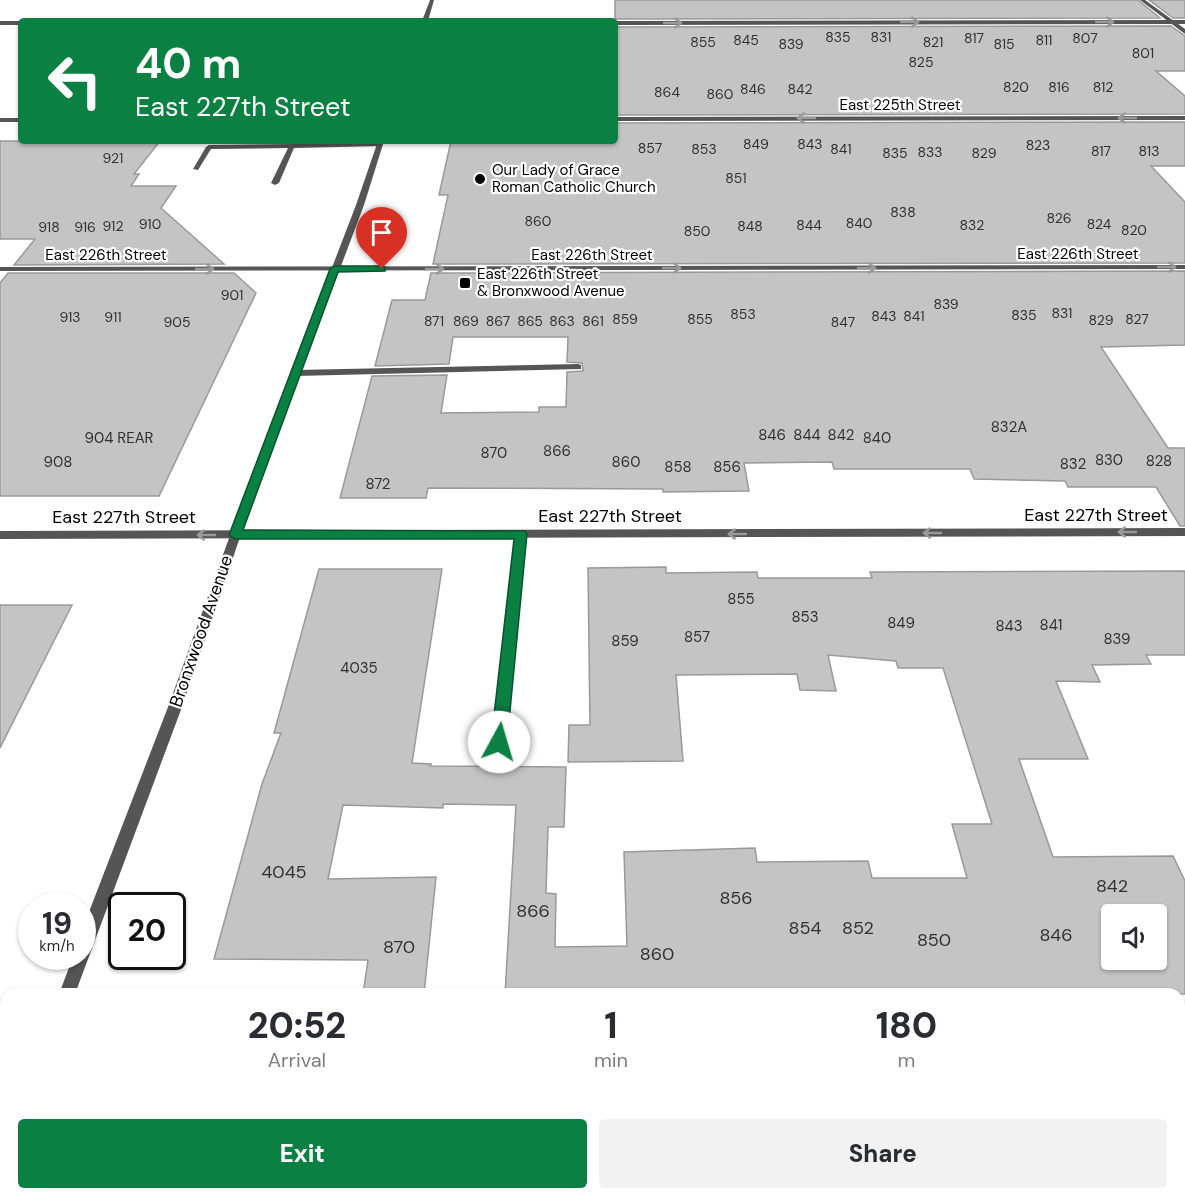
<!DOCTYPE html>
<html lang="en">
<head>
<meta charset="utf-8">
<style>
  :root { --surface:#fff; --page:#f2f2f3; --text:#2b2b33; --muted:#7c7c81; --accent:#0b8043 }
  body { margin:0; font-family:"DM Sans",sans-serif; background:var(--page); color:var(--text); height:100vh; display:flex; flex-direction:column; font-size:22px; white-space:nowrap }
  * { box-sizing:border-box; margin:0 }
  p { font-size:20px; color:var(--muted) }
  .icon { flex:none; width:33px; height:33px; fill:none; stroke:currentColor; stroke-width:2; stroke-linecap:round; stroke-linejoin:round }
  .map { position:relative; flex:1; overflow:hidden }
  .side { position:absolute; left:0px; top:988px; width:1185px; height:212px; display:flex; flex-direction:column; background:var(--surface); border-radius:18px 18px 0 0; box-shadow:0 2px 4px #0004 }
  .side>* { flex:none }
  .top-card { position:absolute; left:18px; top:18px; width:600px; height:126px; border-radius:6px; box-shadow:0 2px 4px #0004; background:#0b8043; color:#fff; overflow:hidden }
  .fabs { position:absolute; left:1101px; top:904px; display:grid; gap:12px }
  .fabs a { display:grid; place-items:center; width:66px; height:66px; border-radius:6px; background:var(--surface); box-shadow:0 2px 4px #0004; font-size:30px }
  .speed { position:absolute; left:18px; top:892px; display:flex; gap:12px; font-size:30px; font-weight:700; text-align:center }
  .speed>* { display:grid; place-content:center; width:78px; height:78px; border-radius:50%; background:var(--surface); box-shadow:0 2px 4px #0004; line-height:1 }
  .speed small { font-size:15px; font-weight:400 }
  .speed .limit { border:3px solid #111; border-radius:9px; background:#fff; color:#111 }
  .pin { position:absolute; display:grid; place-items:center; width:51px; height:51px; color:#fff; margin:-62px -26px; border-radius:50% 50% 50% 0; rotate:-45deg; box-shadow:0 0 6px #0007 }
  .pin .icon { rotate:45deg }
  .me { position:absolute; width:66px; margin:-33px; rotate:6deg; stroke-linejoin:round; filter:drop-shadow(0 0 4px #0008) }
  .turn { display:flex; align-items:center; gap:21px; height:126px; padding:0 18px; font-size:27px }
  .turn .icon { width:78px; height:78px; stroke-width:2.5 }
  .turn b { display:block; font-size:42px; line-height:51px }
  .eta { display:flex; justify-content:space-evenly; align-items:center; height:102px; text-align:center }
  .eta b { font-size:36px; font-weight:800; line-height:42px }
  .cta { display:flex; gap:12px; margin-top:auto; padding:12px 18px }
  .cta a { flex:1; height:69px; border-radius:6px; background:var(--accent); color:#fff; font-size:24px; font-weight:800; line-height:69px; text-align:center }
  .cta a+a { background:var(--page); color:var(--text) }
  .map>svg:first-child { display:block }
  .building { fill:#c4c4c4; stroke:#999; stroke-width:1.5; fill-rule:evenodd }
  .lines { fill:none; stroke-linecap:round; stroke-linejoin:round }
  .service { fill:#555; fill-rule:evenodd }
  .minor { fill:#555; fill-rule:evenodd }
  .tertiary { fill:#555; fill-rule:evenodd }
  .oneway { stroke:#999 }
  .route { fill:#0b8043; stroke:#07532c; stroke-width:1.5 }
  .poi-dot { fill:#000; stroke:#fff; stroke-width:2 }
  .labels { text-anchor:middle; stroke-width:4.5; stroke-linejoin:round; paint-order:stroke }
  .far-number-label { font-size:14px; fill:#313131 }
  .far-street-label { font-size:15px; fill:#000; stroke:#fff }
  .far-poi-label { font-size:15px; fill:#000; stroke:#fff; text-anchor:start }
  .number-label { font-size:15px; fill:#313131 }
  .street-label { font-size:18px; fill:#000; stroke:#fff }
  .near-number-label { font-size:18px; fill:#313131 }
</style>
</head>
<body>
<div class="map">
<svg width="1185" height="1199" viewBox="0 0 1185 1199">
  <rect width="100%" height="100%" fill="#fff"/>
  <g class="building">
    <polygon points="615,0 1138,0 1160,18 615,19"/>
    <polygon points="1149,0 1185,0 1185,18 1173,18"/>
    <polygon points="1171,26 1185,36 1185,71 1156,71 1185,96 1185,114 615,115 615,27"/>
    <polygon points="1185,122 1185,166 1151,166 1185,202 1185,263 433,264 448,195 439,195 451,141 615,141 615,123"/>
    <polygon points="0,141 160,141 134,174 139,174 131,186 176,186 161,208 224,264 14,265 35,239 0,239"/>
    <polygon points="1185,271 1185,345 1101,347 1168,448 1185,448 1185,526 1180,526 1156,487 1068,487 1065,481 974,479 970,469 834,469 832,462 744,463 749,491 663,492 663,489 428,488 426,498 340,498 372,376 447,375 441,413 539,412 539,407 566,407 567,372 583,371 582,363 567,362 568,337 453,337 449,364 375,366 392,300 425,300 431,273"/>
    <polygon points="8,273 234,273 256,293 159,496 0,496 0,283"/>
    <path d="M666 567V573L757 572 758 578H872L870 572 1185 571V655H1146L1151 664 1092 665 1100 682 1056 681 1088 759H1019L1053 857 1173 856 1185 881V994L970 992 971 994H505L516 805 443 804V808L343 805 328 879 436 877 424 994H363L368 960 214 959 262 784 281 733H274L319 569H442L412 763 431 764 430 766 566 767 564 827H548L546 893 556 894 555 947 627 946 624 852 755 848 757 862 868 861 872 878H967L952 824H992L943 668H898L896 661 828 655 836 691 800 690 797 674 676 675 683 761 568 762 569 725H590L588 568ZM1112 915H1156V960H1112Z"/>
    <polygon points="0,605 72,605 0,748"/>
  </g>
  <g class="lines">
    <g class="service">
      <polygon points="380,143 383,145 382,146 294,148 279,183 275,185 271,183 288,148 211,149 198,170 193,169 206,147 209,145"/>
      <polygon points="578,364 581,365 581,369 296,376 291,373 296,370"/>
      <polygon points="521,530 527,534 506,742 504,746 499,748 494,746 492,742 515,534"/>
    </g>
    <g class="minor">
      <polygon points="1185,20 1185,24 615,25 615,21"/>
      <rect x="0" y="21" width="21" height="4"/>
      <polygon points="1185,116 1185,120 615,121 615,117"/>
      <rect x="0" y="118" width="21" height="4"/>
      <polygon points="1185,265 1185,269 0,271 0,267"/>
      <polygon points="1185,528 1185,536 0,539 0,531"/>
      <rect x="1179" y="1123" width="6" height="18"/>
      <rect x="0" y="1129" width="6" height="18"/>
    </g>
    <g class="tertiary">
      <polygon points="430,0 434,0 428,21 422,21"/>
      <polygon points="1140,0 1145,0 1185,29 1185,34"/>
      <polygon points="378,141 384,141 364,205 251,505 182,707 75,994 59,994 73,957 82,957 82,930 168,707 241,505 356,205"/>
      <polygon points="6,1147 6,1179 0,1181 0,1149"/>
    </g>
  </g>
  <defs><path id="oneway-shaft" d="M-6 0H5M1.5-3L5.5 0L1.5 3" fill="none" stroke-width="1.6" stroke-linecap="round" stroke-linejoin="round" transform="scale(1.5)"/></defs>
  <g class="oneway">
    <use href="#oneway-shaft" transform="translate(910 22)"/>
    <use href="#oneway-shaft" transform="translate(1105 22)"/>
    <use href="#oneway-shaft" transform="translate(673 23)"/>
    <use href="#oneway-shaft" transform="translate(806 118) rotate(180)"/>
    <use href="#oneway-shaft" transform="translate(1127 118) rotate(180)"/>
    <use href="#oneway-shaft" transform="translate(1167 267)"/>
    <use href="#oneway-shaft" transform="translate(672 268)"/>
    <use href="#oneway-shaft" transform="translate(867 268)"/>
    <use href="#oneway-shaft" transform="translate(205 269)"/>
    <use href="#oneway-shaft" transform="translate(435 269)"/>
    <use href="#oneway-shaft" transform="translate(1127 532) rotate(180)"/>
    <use href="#oneway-shaft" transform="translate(932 533) rotate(180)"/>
    <use href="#oneway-shaft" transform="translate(737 534) rotate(180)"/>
    <use href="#oneway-shaft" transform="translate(206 535) rotate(180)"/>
  </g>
  <polygon class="route" points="382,266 385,267 385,271 338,272 243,530 525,531 527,534 507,742 504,747 499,749 493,747 491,742 514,539 235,539 229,535 330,269 334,266"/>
  <g class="poi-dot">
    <circle cx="480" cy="179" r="6"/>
    <rect x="459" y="277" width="12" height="12" rx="3"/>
  </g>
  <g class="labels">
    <g class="far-number-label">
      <text x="838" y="42">835</text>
      <text x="881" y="42">831</text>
      <text x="974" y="43">817</text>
      <text x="1085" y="43">807</text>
      <text x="746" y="45">845</text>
      <text x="1044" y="45">811</text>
      <text x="703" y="47">855</text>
      <text x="933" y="47">821</text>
      <text x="791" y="49">839</text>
      <text x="1004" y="49">815</text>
      <text x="1143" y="58">801</text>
      <text x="921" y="67">825</text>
      <text x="1016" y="92">820</text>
      <text x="1059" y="92">816</text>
      <text x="1103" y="92">812</text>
      <text x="753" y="94">846</text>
      <text x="800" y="94">842</text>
      <text x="667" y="97">864</text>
      <text x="720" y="99">860</text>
      <text x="756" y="149">849</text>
      <text x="810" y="149">843</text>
      <text x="1038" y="150">823</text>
      <text x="650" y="153">857</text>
      <text x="704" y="154">853</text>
      <text x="841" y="154">841</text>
      <text x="1101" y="156">817</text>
      <text x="1149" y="156">813</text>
      <text x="930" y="157">833</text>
      <text x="895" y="158">835</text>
      <text x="984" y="158">829</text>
      <text x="113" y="163">921</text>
      <text x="736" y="183">851</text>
      <text x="903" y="217">838</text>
      <text x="1059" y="223">826</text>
      <text x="538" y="226">860</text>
      <text x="859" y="228">840</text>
      <text x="150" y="229">910</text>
      <text x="1099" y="229">824</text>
      <text x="809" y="230">844</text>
      <text x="972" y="230">832</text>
      <text x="113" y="231">912</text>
      <text x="750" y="231">848</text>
      <text x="49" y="232">918</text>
      <text x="85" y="232">916</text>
      <text x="1134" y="235">820</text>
      <text x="697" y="236">850</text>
      <text x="232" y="300">901</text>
      <text x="946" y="309">839</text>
      <text x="1062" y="318">831</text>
      <text x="743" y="319">853</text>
      <text x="1024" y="320">835</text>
      <text x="884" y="321">843</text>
      <text x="914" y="321">841</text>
      <text x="70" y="322">913</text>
      <text x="113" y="322">911</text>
      <text x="625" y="324">859</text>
      <text x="700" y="324">855</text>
      <text x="1137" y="324">827</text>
      <text x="1101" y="325">829</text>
      <text x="434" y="326">871</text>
      <text x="466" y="326">869</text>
      <text x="498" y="326">867</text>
      <text x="530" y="326">865</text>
      <text x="562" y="326">863</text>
      <text x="593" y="326">861</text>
      <text x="177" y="327">905</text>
      <text x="843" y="327">847</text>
    </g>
    <g class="far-street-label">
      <text x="900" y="110">East 225th Street</text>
      <text x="1078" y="259">East 226th Street</text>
      <text x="106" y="260">East 226th Street</text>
      <text x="592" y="260">East 226th Street</text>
    </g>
    <g class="far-poi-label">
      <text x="492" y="175">Our Lady of Grace<tspan x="492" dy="17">Roman Catholic Church</tspan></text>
      <text x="477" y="279">East 226th Street<tspan x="477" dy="17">&amp; Bronxwood Avenue</tspan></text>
    </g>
    <g class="number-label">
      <text x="1009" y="432">832A</text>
      <text x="772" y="440">846</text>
      <text x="807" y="440">844</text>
      <text x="841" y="440">842</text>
      <text x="119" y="443">904 REAR</text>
      <text x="877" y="443">840</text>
      <text x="557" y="456">866</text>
      <text x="494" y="458">870</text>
      <text x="1109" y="465">830</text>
      <text x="1159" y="466">828</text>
      <text x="58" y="467">908</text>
      <text x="626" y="467">860</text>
      <text x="1073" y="469">832</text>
      <text x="678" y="472">858</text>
      <text x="727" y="472">856</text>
      <text x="378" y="489">872</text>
      <text x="741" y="604">855</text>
      <text x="805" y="622">853</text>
      <text x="901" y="628">849</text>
      <text x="1051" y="630">841</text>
      <text x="1009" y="631">843</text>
      <text x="697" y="642">857</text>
      <text x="1117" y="644">839</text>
      <text x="625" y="646">859</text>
      <text x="359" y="673">4035</text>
    </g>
    <g class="street-label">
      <text x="1096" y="521">East 227th Street</text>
      <text x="610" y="522">East 227th Street</text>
      <text x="124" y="523">East 227th Street</text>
      <text transform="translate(201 631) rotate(-71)" y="6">Bronxwood Avenue</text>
    </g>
    <g class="near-number-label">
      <text x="284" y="878">4045</text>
      <text x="1112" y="892">842</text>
      <text x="736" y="904">856</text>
      <text x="533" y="917">866</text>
      <text x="805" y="934">854</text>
      <text x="858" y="934">852</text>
      <text x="1056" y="941">846</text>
      <text x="934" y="946">850</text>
      <text x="399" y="953">870</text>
      <text x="657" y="960">860</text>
    </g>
  </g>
</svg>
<div class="fabs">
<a><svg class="icon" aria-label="sound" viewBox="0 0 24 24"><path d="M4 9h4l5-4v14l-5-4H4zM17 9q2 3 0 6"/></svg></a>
</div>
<div class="speed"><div>19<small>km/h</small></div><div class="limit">20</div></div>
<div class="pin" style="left:382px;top:269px;background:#d93025"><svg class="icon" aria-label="arrive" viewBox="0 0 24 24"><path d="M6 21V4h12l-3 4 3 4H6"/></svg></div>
<svg class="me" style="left:499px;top:742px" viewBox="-20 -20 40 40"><circle r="19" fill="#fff"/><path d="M0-13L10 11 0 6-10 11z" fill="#0b8043"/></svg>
<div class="top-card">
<div class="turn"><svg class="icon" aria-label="left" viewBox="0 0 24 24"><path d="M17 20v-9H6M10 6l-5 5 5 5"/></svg><div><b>40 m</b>East 227th Street</div></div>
</div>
<section class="side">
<div class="eta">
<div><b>20:52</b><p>Arrival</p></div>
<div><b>1</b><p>min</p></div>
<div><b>180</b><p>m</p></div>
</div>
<div class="cta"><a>Exit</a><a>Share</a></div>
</section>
</div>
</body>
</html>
